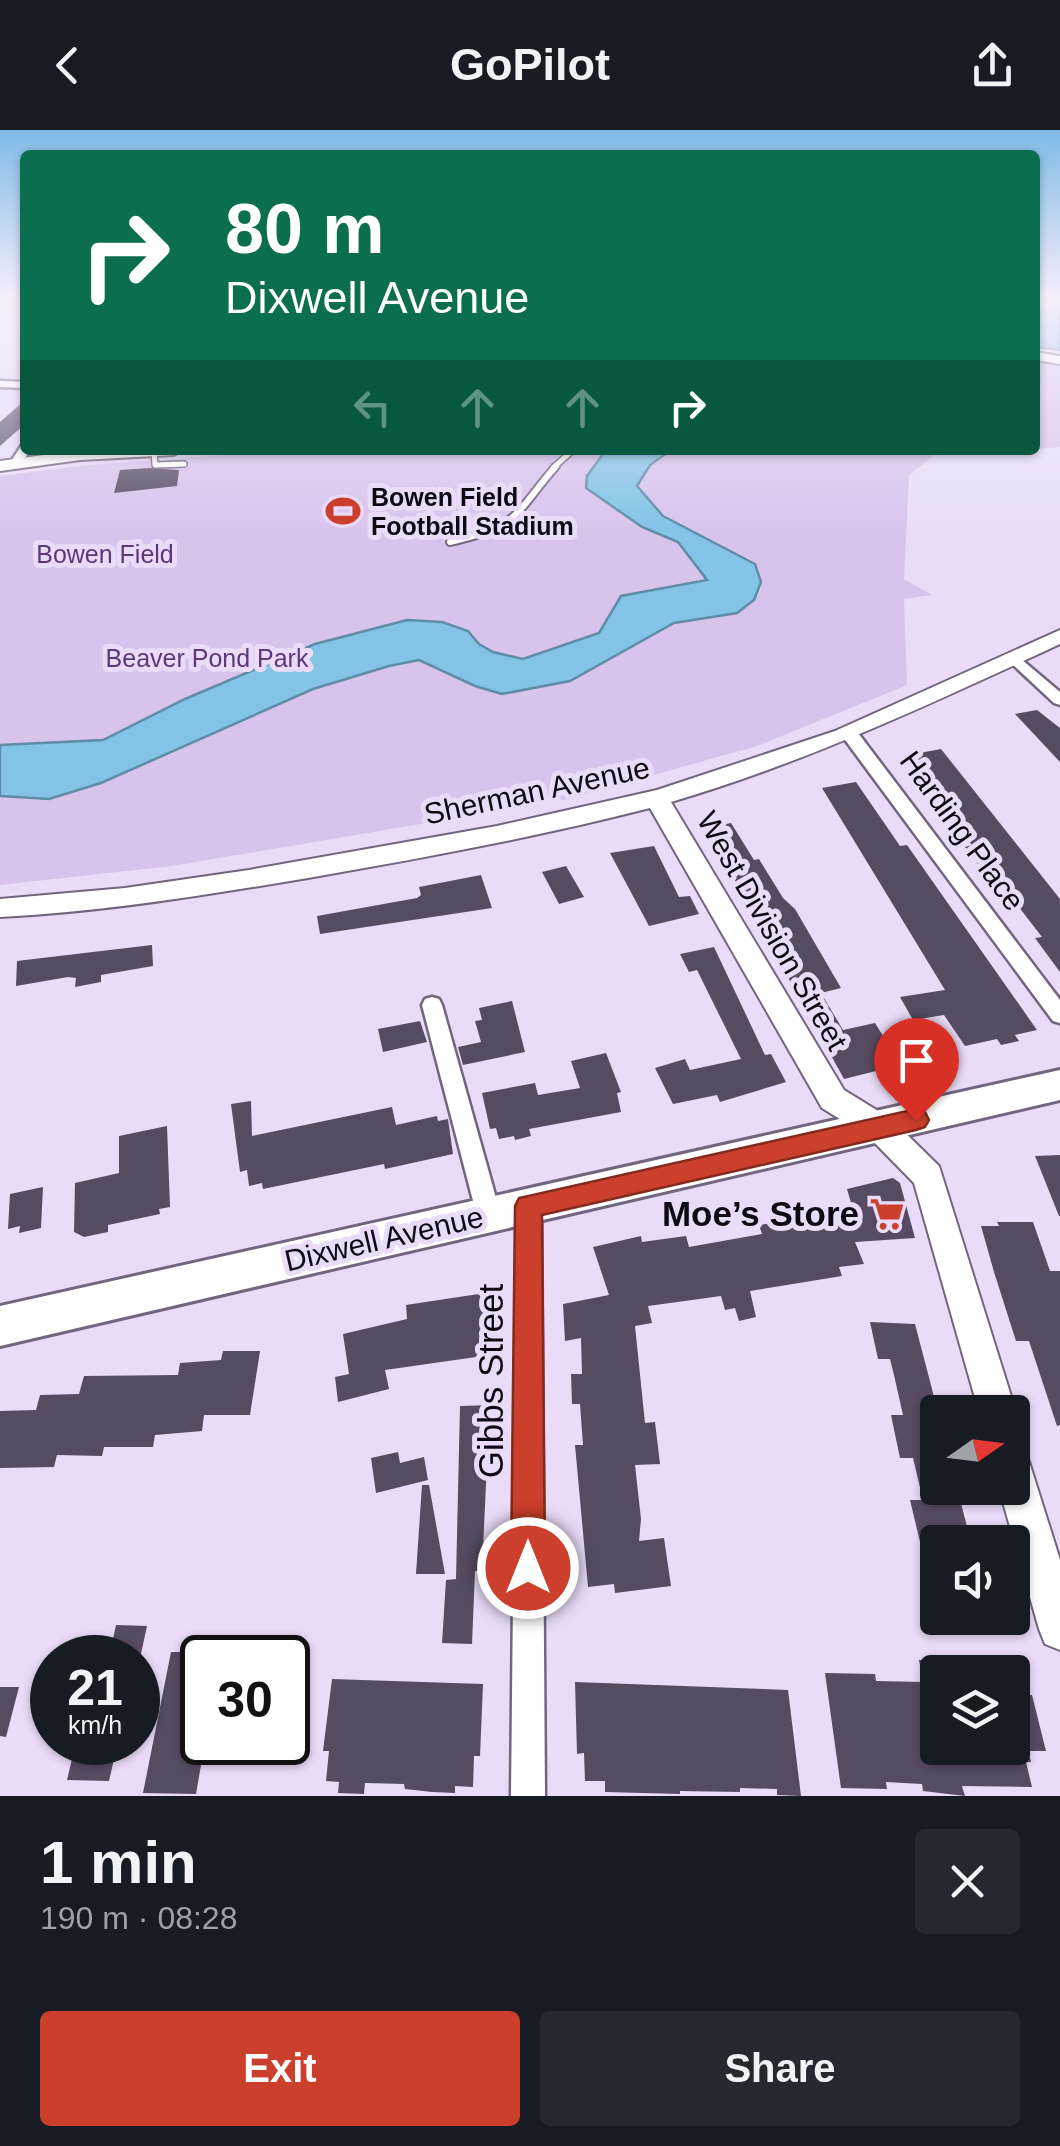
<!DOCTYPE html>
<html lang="en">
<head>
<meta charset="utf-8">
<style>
  :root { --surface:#171b24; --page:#242831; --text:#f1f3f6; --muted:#9ea1a6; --accent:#cb3f2c }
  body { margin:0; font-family:Helvetica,sans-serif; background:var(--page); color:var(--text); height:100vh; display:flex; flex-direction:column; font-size:38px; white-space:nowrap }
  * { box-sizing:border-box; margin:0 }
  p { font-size:32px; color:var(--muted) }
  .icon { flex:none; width:55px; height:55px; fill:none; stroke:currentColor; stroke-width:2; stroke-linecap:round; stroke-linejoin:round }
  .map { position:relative; height:1666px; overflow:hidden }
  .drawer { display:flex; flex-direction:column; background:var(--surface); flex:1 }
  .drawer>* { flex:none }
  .guide { position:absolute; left:20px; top:20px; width:1020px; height:305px; border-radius:10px; box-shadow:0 2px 8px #0004; background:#0b6e4f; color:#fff; overflow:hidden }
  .needle { width:65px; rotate:76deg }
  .controls { position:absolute; left:920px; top:1265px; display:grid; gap:20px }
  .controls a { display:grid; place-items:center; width:110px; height:110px; border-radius:10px; background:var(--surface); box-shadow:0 2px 8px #0004; font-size:50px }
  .speed { position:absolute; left:30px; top:1505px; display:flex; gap:20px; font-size:50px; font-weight:700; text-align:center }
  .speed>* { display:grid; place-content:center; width:130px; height:130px; border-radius:50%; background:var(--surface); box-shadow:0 2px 8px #0004; line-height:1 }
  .speed small { font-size:25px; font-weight:400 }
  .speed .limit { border:5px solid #111; border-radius:15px; background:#fff; color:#111 }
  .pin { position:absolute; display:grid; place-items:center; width:85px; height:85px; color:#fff; margin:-102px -42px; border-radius:50% 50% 50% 0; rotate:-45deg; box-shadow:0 0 10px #0007 }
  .pin .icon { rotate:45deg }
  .me { position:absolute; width:110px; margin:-55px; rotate:0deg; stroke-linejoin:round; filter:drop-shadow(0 0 8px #0008) }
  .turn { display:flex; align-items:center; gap:35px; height:210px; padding:0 40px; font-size:45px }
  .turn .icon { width:130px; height:130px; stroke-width:2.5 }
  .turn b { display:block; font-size:70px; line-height:85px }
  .lanes { display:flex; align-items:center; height:95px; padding:0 40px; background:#0003; justify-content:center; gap:50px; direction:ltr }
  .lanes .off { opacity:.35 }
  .round { display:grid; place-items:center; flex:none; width:105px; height:105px; border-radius:10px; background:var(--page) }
  .summary { display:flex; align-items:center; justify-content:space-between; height:170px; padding:0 40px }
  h1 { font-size:60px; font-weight:800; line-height:75px }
  .button { display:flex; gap:20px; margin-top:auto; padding:20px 40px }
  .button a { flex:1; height:115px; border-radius:10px; background:var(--accent); color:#fff; font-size:40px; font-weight:800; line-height:115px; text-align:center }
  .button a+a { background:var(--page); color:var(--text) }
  header { display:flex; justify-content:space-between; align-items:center; height:130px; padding:0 40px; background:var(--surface); font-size:45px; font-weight:800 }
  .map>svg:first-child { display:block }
  .green { fill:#d8c3ed }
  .water { fill:#82c3e6; stroke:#5f8ca7; stroke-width:2.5 }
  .building { fill:#574b62 }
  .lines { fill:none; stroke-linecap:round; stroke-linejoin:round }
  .lane-far1-casing { stroke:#72667e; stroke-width:8 }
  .lane-casing { stroke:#72667e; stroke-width:10 }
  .street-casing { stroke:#72667e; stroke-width:5 }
  .secondary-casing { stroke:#72667e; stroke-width:4 }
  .primary-casing { stroke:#72667e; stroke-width:6 }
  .lane-far1 { stroke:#fff; stroke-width:5 }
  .lane { stroke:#fff; stroke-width:6 }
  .street { fill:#fff; fill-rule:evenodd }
  .secondary { fill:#fff; fill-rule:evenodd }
  .primary { fill:#fff; fill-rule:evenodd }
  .route { fill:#cb3f2c; stroke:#84291d; stroke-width:2.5 }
  .labels { text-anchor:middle; stroke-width:10; stroke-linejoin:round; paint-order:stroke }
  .far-poi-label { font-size:25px; font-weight:bold; fill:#0e0a13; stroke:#eadcf8; text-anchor:start }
  .far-park-label { font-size:25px; fill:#5c387a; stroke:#eadcf8 }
  .street-label { font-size:30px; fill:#0e0a13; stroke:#eadcf8 }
  .near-poi-label { font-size:35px; font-weight:bold; fill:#0e0a13; stroke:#eadcf8; text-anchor:end }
  .near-street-label { font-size:35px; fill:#0e0a13; stroke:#eadcf8 }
</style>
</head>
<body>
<header><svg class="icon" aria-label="back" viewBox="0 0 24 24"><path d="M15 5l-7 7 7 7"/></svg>GoPilot<svg class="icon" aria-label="share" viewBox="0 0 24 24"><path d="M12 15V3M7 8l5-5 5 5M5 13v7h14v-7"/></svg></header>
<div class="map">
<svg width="1060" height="1666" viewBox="0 0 1060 1666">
  <rect width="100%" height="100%" fill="#eadcf8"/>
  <g class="green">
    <polygon points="1035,231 1060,234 1060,317 1035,319"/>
    <polygon points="288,320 955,320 938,322 909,345 904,449 932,465 904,469 907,555 900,558 757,616 568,669 172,736 0,755 0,346 79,336"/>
  </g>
  <g class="water">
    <polygon points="1035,168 1060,168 1060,220 1035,217"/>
    <polygon points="606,320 671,320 650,335 637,356 663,386 755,434 761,452 754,470 737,483 674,493 570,551 502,564 475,556 419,530 389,536 313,559 101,653 49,669 0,666 0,615 103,610 185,569 315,514 407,490 442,492 468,501 479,514 493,522 523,529 599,503 621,466 707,450 678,412 642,397 586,358 587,346"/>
  </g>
  <g class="building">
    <polygon points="25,270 25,294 0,316 0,292"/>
    <polygon points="150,338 179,340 177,356 114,363 120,340"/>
    <polygon points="1037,580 1060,598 1060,632 1015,584"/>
    <polygon points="941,619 1060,769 1060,842 1035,808 1042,807 1018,776 1011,778 965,717 972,715 903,626"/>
    <polygon points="856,652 900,716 907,715 1037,900 1015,905 1019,911 1001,915 997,909 965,916 944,885 913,890 900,867 945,860 822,658"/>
    <polygon points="731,693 754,730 759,729 783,768 795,779 841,858 821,863 843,900 875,893 891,919 886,920 896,936 844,949 706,698"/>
    <polygon points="654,716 679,767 690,766 699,784 649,796 610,723"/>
    <polygon points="566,736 584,767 559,774 542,742"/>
    <polygon points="481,745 492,778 320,804 317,786 417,768 421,765 419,757"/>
    <polygon points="152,815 153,836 101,845 101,852 75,857 76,848 68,847 16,856 17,831"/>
    <polygon points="714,817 765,925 771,924 786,952 720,972 717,965 673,974 655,938 685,929 690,940 741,929 697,840 689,842 680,824"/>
    <polygon points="512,871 525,922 463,935 458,917 481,912 475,891 482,890 479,878"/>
    <polygon points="420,891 427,912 383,922 378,899"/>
    <polygon points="606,923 621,962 617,963 621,982 529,999 531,1006 515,1010 514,1006 499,1009 496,998 490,999 482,963 535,953 538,965 580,958 571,931"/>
    <polygon points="251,971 252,1006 392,977 396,995 437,986 438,991 448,989 453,1024 385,1039 384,1034 263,1059 262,1053 249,1056 247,1040 240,1042 231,974"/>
    <polygon points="167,996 170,1077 159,1079 160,1084 108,1095 108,1102 84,1107 74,1102 75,1053 119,1043 119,1006"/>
    <polygon points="1060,1025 1060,1086 1059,1086 1035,1026"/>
    <polygon points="893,1048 900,1053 915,1108 855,1112 864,1134 839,1137 842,1146 750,1161 756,1187 739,1191 735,1178 725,1180 721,1166 648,1176 652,1193 635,1196 645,1293 655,1292 660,1334 635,1335 641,1389 639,1411 664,1408 671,1456 615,1463 614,1454 588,1457 575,1315 583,1315 580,1274 572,1274 571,1244 582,1244 581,1208 565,1211 563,1174 609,1165 593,1117 641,1106 642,1112 686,1106 689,1117 762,1104 759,1095 853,1080 847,1059"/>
    <polygon points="43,1057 41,1098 19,1103 20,1096 8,1099 10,1064"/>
    <polygon points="997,1092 1033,1092 1050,1141 1060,1141 1060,1295 1057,1296 1029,1211 1016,1211 994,1142 981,1096 999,1096"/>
    <polygon points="485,1163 497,1224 385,1240 389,1259 338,1272 335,1247 349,1244 343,1204 407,1189 406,1175"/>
    <polygon points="870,1192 915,1194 938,1282 938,1358 957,1358 971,1412 921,1416 910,1370 923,1370 913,1328 900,1328 891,1285 903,1285 894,1245 890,1229 878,1229"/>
    <polygon points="223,1221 260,1221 250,1285 204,1285 202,1301 155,1305 153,1317 104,1317 102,1326 57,1325 54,1337 0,1338 0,1281 36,1280 40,1265 79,1264 84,1246 178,1245 180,1233 221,1230"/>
    <polygon points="495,1275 494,1331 487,1332 482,1441 475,1441 472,1514 442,1513 446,1450 456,1449 460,1276"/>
    <polygon points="398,1322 400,1333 424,1327 428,1350 376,1363 371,1328"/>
    <polygon points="422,1355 429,1355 445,1444 416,1444"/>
    <polygon points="116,1495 147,1496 140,1528 109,1528"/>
    <polygon points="171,1522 202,1522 205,1612 196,1664 143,1663"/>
    <polygon points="919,1530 938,1530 938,1618 1012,1618 1012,1565 1032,1565 1046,1621 1028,1621 1031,1632 1026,1632 1032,1657 962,1656 965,1666 923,1661 922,1654 886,1652 887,1659 841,1658 825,1543 875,1544 876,1551 923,1552"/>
    <polygon points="332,1549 483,1554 480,1626 474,1626 473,1657 455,1656 455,1663 432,1662 405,1659 404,1654 365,1653 364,1664 338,1663 339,1652 326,1651 329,1621 323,1621"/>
    <polygon points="575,1552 788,1560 801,1666 777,1665 777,1659 740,1658 740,1662 680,1661 680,1664 605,1662 605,1651 585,1651 584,1623 577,1624"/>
    <polygon points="0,1557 19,1557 6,1607 0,1606"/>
    <polygon points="76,1612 118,1612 109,1651 67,1650"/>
  </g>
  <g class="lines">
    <g class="lane-far1-casing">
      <g id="lane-far1">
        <polyline points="154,321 155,335 184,334"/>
        <polyline points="553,338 573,320"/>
      </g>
    </g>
    <g class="lane-casing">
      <path id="lane" d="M450 412C520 396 512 387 556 336"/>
    </g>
    <g class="street-casing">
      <g id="street">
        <polygon points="0,251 25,252 25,258 0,257"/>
        <polygon points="25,314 25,320 30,320 22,333 12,336 10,333 21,316"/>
        <polygon points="1014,523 1060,562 1060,575 1054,573 1009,531 1009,525"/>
        <polygon points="849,598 855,599 1060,870 1060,893 1053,891 843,607 841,603"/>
        <polygon points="432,867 439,869 442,875 501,1086 498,1094 489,1097 480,1094 477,1086 422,875 425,869"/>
        <polygon points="529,1065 537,1068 541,1076 545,1666 511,1666 517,1076 521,1068"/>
      </g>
    </g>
    <g class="secondary-casing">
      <g id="secondary">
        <polygon points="1035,222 1060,226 1060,234 1035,230"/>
        <polygon points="80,320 182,320 174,325 80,330 0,341 0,331"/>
        <path d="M1060 500V514C932 573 807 632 671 672L844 960 891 989 939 1036 1016 1282 1012 1290V1282H979L914 1053 869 1007 822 978 650 678C537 707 423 728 308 748 206 765 104 782 0 787V769L125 758 249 740 497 696 657 660 835 601Z"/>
        <polygon points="1012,1317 1026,1322 1060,1430 1060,1520 1045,1514 1039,1499 999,1358 1012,1358"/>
      </g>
    </g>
    <g class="primary-casing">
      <polygon id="primary" points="1060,940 1060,970 0,1216 0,1176"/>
    </g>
    <use href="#lane-far1" class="lane-far1"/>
    <use href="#lane" class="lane"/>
    <use href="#street" class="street"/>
    <use href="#secondary" class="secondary"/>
    <use href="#primary" class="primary"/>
  </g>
  <linearGradient id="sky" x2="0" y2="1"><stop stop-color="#7fbae7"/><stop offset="0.42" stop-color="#f6effc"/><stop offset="1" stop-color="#f6effc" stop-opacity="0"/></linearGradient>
  <rect width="1060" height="402" fill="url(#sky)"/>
  <polygon class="route" points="916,979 925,982 929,990 925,997 916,1000 542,1085 545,1438 540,1450 528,1455 516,1450 511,1438 515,1076 519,1068"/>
  <defs>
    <g id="stadium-bare" transform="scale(2.7)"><path d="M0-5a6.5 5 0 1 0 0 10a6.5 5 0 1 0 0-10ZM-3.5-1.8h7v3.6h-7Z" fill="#cb3f2c" stroke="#eadcf8" stroke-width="2.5" paint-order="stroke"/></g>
    <g id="supermarket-bare" transform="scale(2.7)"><path d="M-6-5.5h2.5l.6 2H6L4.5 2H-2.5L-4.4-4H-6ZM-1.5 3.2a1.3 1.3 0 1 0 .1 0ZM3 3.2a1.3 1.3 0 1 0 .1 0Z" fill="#cb3f2c" stroke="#eadcf8" stroke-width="2.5" paint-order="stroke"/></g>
  </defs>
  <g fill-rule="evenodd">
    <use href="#stadium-bare" x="343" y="381"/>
    <use href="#supermarket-bare" x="887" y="1084"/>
  </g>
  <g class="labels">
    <g class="far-poi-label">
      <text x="371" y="376">Bowen Field<tspan x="371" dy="29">Football Stadium</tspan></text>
    </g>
    <g class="far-park-label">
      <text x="105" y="433">Bowen Field</text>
      <text x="207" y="537">Beaver Pond Park</text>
    </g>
    <g class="street-label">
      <text transform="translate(537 661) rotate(-12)" y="10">Sherman Avenue</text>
      <text transform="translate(962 701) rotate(54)" y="10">Harding Place</text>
      <text transform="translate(772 801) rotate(60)" y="10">West Division Street</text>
      <text transform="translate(384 1109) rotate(-13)" y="10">Dixwell Avenue</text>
    </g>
    <g class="near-poi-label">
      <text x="859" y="1096">Moe’s Store</text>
    </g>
    <g class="near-street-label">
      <text transform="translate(491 1251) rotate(-90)" y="12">Gibbs Street</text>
    </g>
  </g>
</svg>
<div class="controls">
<a><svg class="needle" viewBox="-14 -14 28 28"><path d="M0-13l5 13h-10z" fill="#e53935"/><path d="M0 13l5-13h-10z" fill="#9ea1a6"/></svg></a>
<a><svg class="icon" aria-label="sound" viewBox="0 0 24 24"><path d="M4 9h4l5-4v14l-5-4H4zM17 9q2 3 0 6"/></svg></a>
<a><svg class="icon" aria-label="layers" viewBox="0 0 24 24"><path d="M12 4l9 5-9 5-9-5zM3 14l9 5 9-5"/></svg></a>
</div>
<div class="speed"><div>21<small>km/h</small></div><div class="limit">30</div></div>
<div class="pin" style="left:916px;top:990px;background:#d93025"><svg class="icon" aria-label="arrive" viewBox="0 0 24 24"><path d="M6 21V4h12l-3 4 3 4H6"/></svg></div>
<svg class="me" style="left:528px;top:1438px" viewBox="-20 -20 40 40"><circle r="17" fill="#cb3f2c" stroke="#fff" stroke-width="3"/><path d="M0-11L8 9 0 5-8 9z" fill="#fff"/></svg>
<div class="guide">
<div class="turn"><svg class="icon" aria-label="right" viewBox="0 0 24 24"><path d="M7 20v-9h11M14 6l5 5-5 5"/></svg><div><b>80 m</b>Dixwell Avenue</div></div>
<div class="lanes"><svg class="icon off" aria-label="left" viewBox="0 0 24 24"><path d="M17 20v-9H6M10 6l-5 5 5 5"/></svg><svg class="icon off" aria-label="ahead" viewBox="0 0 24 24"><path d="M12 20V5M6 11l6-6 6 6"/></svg><svg class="icon off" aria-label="ahead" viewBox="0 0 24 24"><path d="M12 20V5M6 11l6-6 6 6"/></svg><svg class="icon" aria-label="right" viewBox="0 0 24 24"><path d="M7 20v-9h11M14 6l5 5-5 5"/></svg></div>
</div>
</div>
<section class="drawer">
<div class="summary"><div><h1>1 min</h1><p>190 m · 08:28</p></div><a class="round"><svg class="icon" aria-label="close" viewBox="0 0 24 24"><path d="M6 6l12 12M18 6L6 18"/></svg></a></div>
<div class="button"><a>Exit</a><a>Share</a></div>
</section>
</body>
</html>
